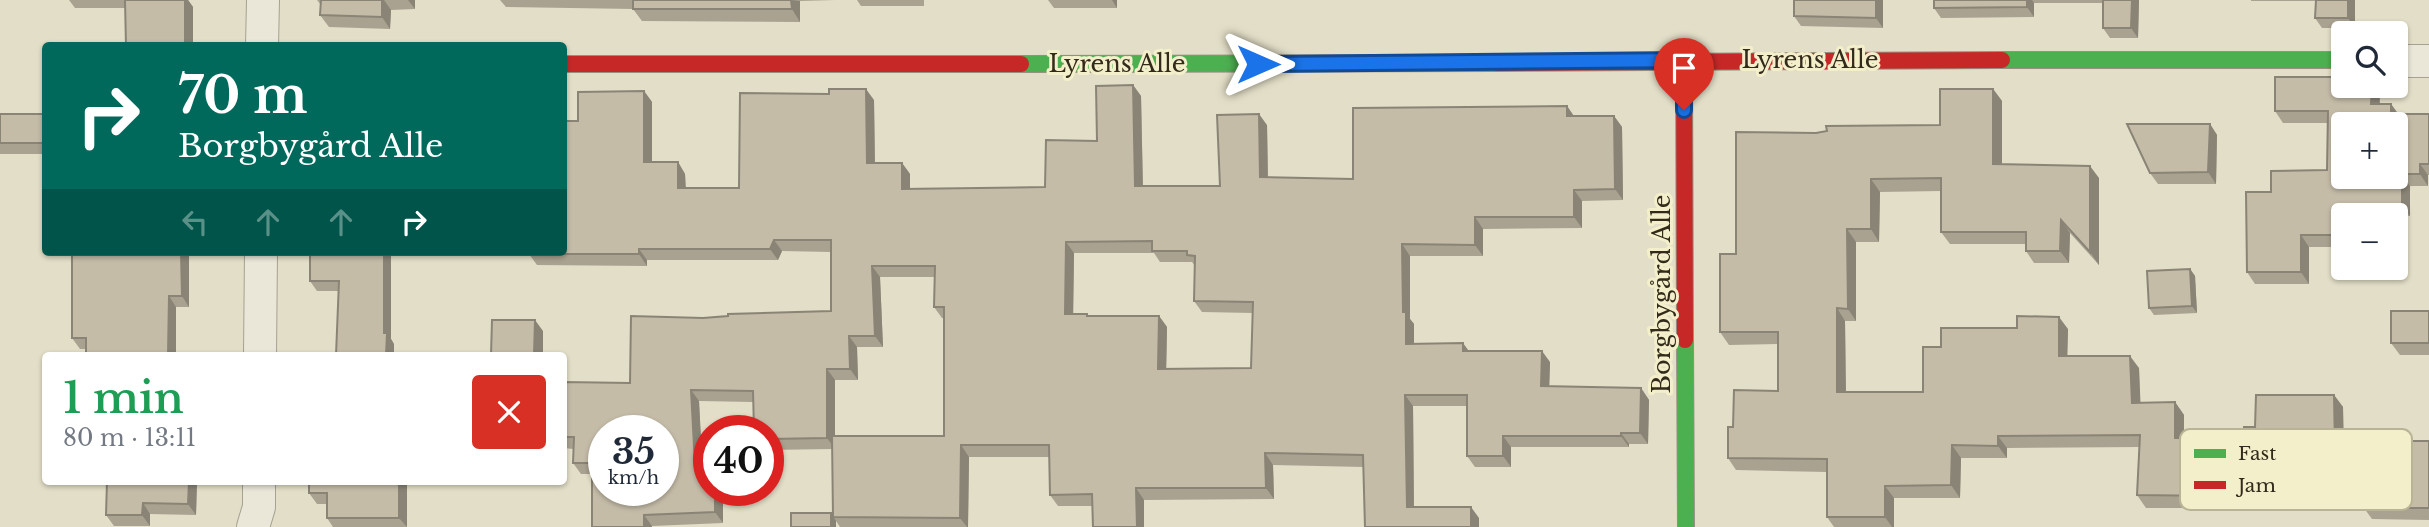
<!DOCTYPE html>
<html lang="en">
<head>
<meta charset="utf-8">
<style>
  :root { --surface:#fff; --page:#f6f6f7; --text:#1f2937; --muted:#747a83 }
  body { margin:0; font-family:"Libre Baskerville",serif; background:var(--page); color:var(--text); height:100vh; display:flex; flex-direction:column; font-size:26px; white-space:nowrap }
  * { box-sizing:border-box; margin:0 }
  p { font-size:23px; color:var(--muted) }
  .icon { flex:none; width:38px; height:38px; fill:none; stroke:currentColor; stroke-width:2; stroke-linecap:round; stroke-linejoin:round }
  .map { position:relative; flex:1; overflow:hidden }
  .panel { position:absolute; left:42px; top:352px; width:525px; height:133px; display:flex; flex-direction:column; background:var(--surface); border-radius:7px; box-shadow:0 2px 5px #0004 }
  .panel>* { flex:none }
  .hud { position:absolute; left:42px; top:42px; width:525px; height:214px; border-radius:7px; box-shadow:0 2px 5px #0004; background:#00695c; color:#fff; overflow:hidden }
  .controls { position:absolute; left:2331px; top:21px; display:grid; gap:14px }
  .controls a { display:grid; place-items:center; width:77px; height:77px; border-radius:7px; background:var(--surface); box-shadow:0 2px 5px #0004; font-size:35px }
  .speed { position:absolute; left:588px; top:415px; display:flex; gap:14px; font-size:35px; font-weight:700; text-align:center }
  .speed>* { display:grid; place-content:center; width:91px; height:91px; border-radius:50%; background:var(--surface); box-shadow:0 2px 5px #0004; line-height:1 }
  .speed small { font-size:18px; font-weight:400 }
  .speed .limit { border:10px solid #d22; background:#fff; color:#111 }
  .pin { position:absolute; display:grid; place-items:center; width:60px; height:60px; color:#fff; margin:-72px -30px; border-radius:50% 50% 50% 0; rotate:-45deg; box-shadow:0 0 7px #0007 }
  .pin .icon { rotate:45deg }
  .me { position:absolute; width:77px; margin:-38px; rotate:90deg; stroke-linejoin:round; filter:drop-shadow(0 0 5px #0008) }
  .turn { display:flex; align-items:center; gap:24px; height:147px; padding:0 21px; font-size:32px }
  .turn .icon { width:91px; height:91px; stroke-width:2.5 }
  .turn b { display:block; font-size:49px; line-height:60px }
  .lanes { display:flex; align-items:center; height:66px; padding:0 21px; background:#0003; justify-content:center; gap:35px; direction:ltr }
  .lanes .off { opacity:.35 }
  .round { display:grid; place-items:center; flex:none; width:74px; height:74px; border-radius:7px; background:var(--page) }
  .summary { display:flex; align-items:center; justify-content:space-between; height:119px; padding:0 21px }
  h1 { font-size:42px; font-weight:600; line-height:52px; color:#1e9e55 }
  .map>svg:first-child { display:block }
  .lines { fill:none; stroke-linecap:round; stroke-linejoin:round }
  .street-casing { stroke:#a6a291; stroke-width:34 }
  .fast-casing { stroke:#969081; stroke-width:18 }
  .jam-casing { stroke:#969081; stroke-width:18 }
  .street { stroke:#eae7d9; stroke-width:32 }
  .fast { stroke:#4caf50; stroke-width:16 }
  .jam { stroke:#c62828; stroke-width:16 }
  .wall { fill:#a9a290; fill-rule:evenodd }
  .shaded-wall { fill:#8a8476 }
  .building { fill:#c5bca8; stroke:#8a8476; stroke-width:2; fill-rule:evenodd }
  .route-casing { stroke:#114b97; stroke-width:18 }
  .route { stroke:#1a73e8; stroke-width:12 }
  .labels { text-anchor:middle; stroke-width:6; stroke-linejoin:round; paint-order:stroke }
  .street-label { font-size:24px; fill:#332a1b; stroke:#f4efcb }
  .key { fill:#f4efcb; stroke:#bab496; stroke-width:2 }
  .key-label { font-size:19px; fill:#332a1b }
</style>
</head>
<body>
<div class="map">
<svg width="2429" height="527" viewBox="0 0 2429 527">
  <rect width="100%" height="100%" fill="#e2dec7"/>
  <g class="lines">
    <g class="street-casing">
      <g id="street">
        <polyline points="262,46 263,0"/>
        <polyline points="2396,61 2429,61"/>
        <polyline points="260,355 261,252"/>
        <polyline points="253,527 259,507 259,481"/>
      </g>
    </g>
    <g class="fast-casing">
      <g id="fast">
        <polyline points="2002,60 2343,60"/>
        <polyline points="1021,64 1498,63"/>
        <polyline points="1685,340 1686,527"/>
      </g>
    </g>
    <g class="jam-casing">
      <g id="jam">
        <polyline points="1684,60 1685,340"/>
        <polyline points="1498,63 2002,60"/>
        <polyline points="564,64 1021,64"/>
      </g>
    </g>
    <use href="#street" class="street"/>
    <use href="#fast" class="fast"/>
    <use href="#jam" class="jam"/>
  </g>
  <g class="wall">
    <polygon points="69,0 188,0 193,7 193,46 126,46 125,8 75,8"/>
    <polygon points="317,0 415,0 415,9 391,10 390,29 329,27 320,15 321,5"/>
    <polygon points="500,0 835,0 800,1 800,22 642,21 633,9 506,7"/>
    <polygon points="857,0 924,0 924,6 861,6"/>
    <polygon points="1048,0 1117,0 1117,8 1054,8"/>
    <polygon points="1794,0 1883,0 1883,28 1801,26 1794,16"/>
    <polygon points="1934,0 2139,0 2138,38 2110,38 2103,28 2103,3 2034,3 2034,17 1941,18 1934,8"/>
    <polygon points="2251,0 2355,0 2355,28 2322,28 2315,18 2316,1 2251,1"/>
    <path d="M1133 85 1141 96 1143 186H1220L1267 125 1268 177 1353 179 1567 106 1574 116H1614L1622 127 1623 200 1582 201V228L1483 229V256H1410V319L1414 324V343L1550 362 1549 386 1641 388 1649 400 1648 444H1629V447H1511V467H1475L1467 456V406H1413L1414 507 1479 518V527H1365L1364 467 1273 465 1274 499 1144 500 1093 506H1058L1050 495 1049 457H969L968 527H840L836 521V527H791L833 516 832 449 768 450V430L753 402 699 401 702 465 723 523 652 526 592 474H581L573 463V449L564 448V382L630 383 703 318 831 311V252L782 251 778 260H647V266L537 265 529 254 578 121 644 91 652 102V162H678L685 174 686 188H739L874 100 875 163H902L910 174V189L1045 187 1097 141ZM1074 253H1154L1160 262H1192L1195 266 1194 301 1202 312 1253 313 1251 368 1166 369 1167 327 1159 316H1088L1087 314H1073ZM880 277H934V307L942 318H944V436H835V380H858L857 347H883Z"/>
    <polygon points="2380,88 2380,104 2391,104 2398,114 2429,114 2429,175 2428,175 2428,186 2410,186 2410,216 2343,215 2343,247 2309,247 2309,284 2255,284 2247,272 2271,192 2327,170 2328,123 2283,123 2275,111"/>
    <polygon points="1993,89 2002,101 2002,164 2099,178 2099,265 2070,233 2069,263 2034,263 2026,251 2026,244 1950,244 1941,232 1941,191 1880,192 1879,242 1856,242 1856,321 1845,321 1846,392 1923,392 1941,347 2068,329 2067,356 2139,368 2140,403 2175,402 2184,415 2184,438 2244,439 2255,427 2334,395 2343,407 2344,461 2292,461 2291,474 2285,474 2285,505 2225,505 2225,508 2146,508 2137,495 2139,447 2007,448 2007,458 1961,458 1960,498 1894,498 1894,527 1834,527 1827,517 1827,472 1736,470 1728,458 1733,427 1778,391 1778,344 1729,345 1720,332 1736,254 1816,133 1827,131 1940,125"/>
    <rect x="0" y="114" width="46" height="40"/>
    <polygon points="2210,124 2217,135 2216,184 2158,184 2150,173"/>
    <polygon points="189,252 189,307 176,307 176,355 86,355 86,349 80,349 72,338"/>
    <polygon points="310,252 391,252 391,339 394,344 338,291 317,291 310,281"/>
    <polygon points="2190,269 2195,276 2197,313 2154,315 2149,308"/>
    <polygon points="2429,311 2429,355 2400,355 2391,343"/>
    <polygon points="2429,441 2429,520 2372,519 2364,508"/>
    <polygon points="197,481 196,515 150,514 150,526 114,526 106,515"/>
    <polygon points="309,481 407,481 407,527 333,527 327,518 327,504 317,504 309,493"/>
  </g>
  <g class="shaded-wall">
    <polygon points="185,0 188,0 193,7 193,46 185,46"/>
    <polygon points="382,0 384,0 391,10 390,29 382,17"/>
    <polygon points="408,0 415,0 415,9"/>
    <polygon points="791,0 800,1 800,22 792,9"/>
    <polygon points="1112,0 1117,0 1117,8"/>
    <polygon points="1876,0 1883,0 1883,28 1876,18"/>
    <polygon points="2027,0 2032,0 2034,3 2034,17 2027,7"/>
    <polygon points="2132,0 2139,0 2138,38 2131,28"/>
    <polygon points="2348,0 2355,0 2355,28 2348,18"/>
    <polygon points="1133,85 1141,96 1143,197 1135,186"/>
    <polygon points="2372,86 2378,86 2380,88 2379,115 2371,104"/>
    <polygon points="866,89 874,100 875,174 867,163"/>
    <polygon points="1993,89 2002,101 2002,176 1993,164"/>
    <polygon points="644,91 652,102 652,174 644,162"/>
    <polygon points="2391,104 2399,115 2391,114"/>
    <polygon points="1567,106 1575,118 1567,116"/>
    <polygon points="1259,114 1267,125 1268,188 1260,177"/>
    <polygon points="1614,116 1622,127 1623,200 1615,189"/>
    <polygon points="2210,124 2217,135 2216,184 2208,172"/>
    <polygon points="678,162 685,174 686,199 678,188"/>
    <polygon points="902,163 910,174 910,201 902,189"/>
    <polygon points="2420,164 2428,175 2428,186 2420,174"/>
    <polygon points="2090,166 2099,178 2099,265 2090,252"/>
    <polygon points="2402,174 2410,186 2410,216 2402,205"/>
    <polygon points="1871,179 1880,192 1879,242 1871,229"/>
    <polygon points="1574,190 1582,201 1582,228 1574,217"/>
    <polygon points="2375,205 2382,215 2375,215"/>
    <polygon points="1475,217 1483,229 1483,256 1475,245"/>
    <polygon points="2061,220 2070,233 2069,263 2060,251"/>
    <polygon points="1847,229 1856,242 1856,321 1848,309"/>
    <polygon points="2301,235 2309,247 2309,284 2301,272"/>
    <polygon points="774,240 782,251 778,260 770,249"/>
    <polygon points="1066,242 1074,253 1073,325 1065,314"/>
    <polygon points="1402,244 1410,256 1410,319 1414,324 1414,355 1406,344 1403,312"/>
    <polygon points="639,249 647,260 647,266 639,254"/>
    <polygon points="181,252 189,252 189,307 182,296"/>
    <polygon points="384,252 391,252 391,339 394,344 394,355 386,355 384,333"/>
    <polygon points="872,266 880,277 883,347 875,336"/>
    <polygon points="2190,269 2195,276 2197,313 2192,306"/>
    <polygon points="169,296 176,307 176,355 168,355"/>
    <polygon points="1837,308 1845,321 1846,404 1837,392"/>
    <polygon points="1159,316 1167,327 1166,380 1158,369"/>
    <polygon points="2059,317 2068,329 2067,369 2059,356"/>
    <polygon points="535,320 543,331 543,355 534,355"/>
    <polygon points="849,336 857,347 858,380 850,369"/>
    <polygon points="1463,343 1471,354 1463,351"/>
    <polygon points="1542,351 1550,362 1549,397 1541,386"/>
    <polygon points="2130,356 2139,368 2141,415 2132,403"/>
    <polygon points="827,369 835,380 835,449 827,438"/>
    <polygon points="1641,388 1649,400 1648,444 1640,433"/>
    <polygon points="691,390 699,401 703,476 695,465"/>
    <polygon points="1405,395 1413,406 1414,518 1407,507"/>
    <polygon points="2334,395 2343,407 2344,461 2335,449"/>
    <polygon points="2175,402 2184,415 2184,451 2175,438"/>
    <polygon points="1621,433 1629,444 1629,447 1621,436"/>
    <polygon points="1503,436 1511,447 1511,467 1503,456"/>
    <polygon points="1998,436 2007,448 2007,458 1998,446"/>
    <polygon points="961,445 969,457 968,527 967,527 960,518"/>
    <polygon points="1952,445 1961,458 1960,498 1951,485"/>
    <polygon points="2283,449 2292,461 2291,474 2283,462"/>
    <polygon points="1265,453 1273,465 1274,499 1266,488"/>
    <polygon points="2276,461 2285,474 2285,505 2276,493"/>
    <polygon points="189,481 197,481 196,515 188,504"/>
    <polygon points="399,481 407,481 407,527 399,518"/>
    <polygon points="1885,486 1894,498 1894,527 1892,527 1885,517"/>
    <polygon points="1136,488 1144,500 1144,527 1137,527"/>
    <polygon points="715,490 723,490 723,523 715,512"/>
    <polygon points="2216,493 2225,505 2225,508 2216,496"/>
    <polygon points="143,503 150,514 150,526 142,515"/>
    <polygon points="1471,507 1479,518 1479,527 1471,527"/>
    <polygon points="831,513 836,521 836,527 831,527"/>
    <polygon points="644,515 652,526 652,527 644,527"/>
  </g>
  <g class="building">
    <polygon points="125,0 185,0 185,46 126,46"/>
    <polygon points="321,0 382,0 382,17 320,15"/>
    <polygon points="633,0 791,0 792,9 633,9"/>
    <polygon points="1794,0 1876,0 1876,18 1794,16"/>
    <polygon points="1934,0 2027,0 2027,7 1934,8"/>
    <polygon points="2103,0 2132,0 2131,28 2103,28"/>
    <polygon points="2316,0 2348,0 2348,18 2315,18"/>
    <path d="M2275 77H2343V86H2372L2371 104H2391V114H2429V164H2420V174H2402V205H2375V215H2343V235H2301V272H2247L2246 192H2271V171L2327 170 2328 111H2275ZM2343 124H2396V177H2343Z"/>
    <path d="M1133 85 1135 186H1220L1217 115 1259 114 1260 177 1353 179V108L1567 106V116H1614L1615 189 1574 190V217H1475V245L1402 244 1403 312H1406V344L1463 343V351H1542L1541 386 1641 388 1640 433H1621V436H1503V456H1467V395H1405L1407 507H1471V527H1365L1363 455 1265 453 1266 488H1136L1137 527H1093L1092 494 1050 495 1049 445H961L960 518 833 517 832 436H944V307H934L935 266H872L875 336H849L850 369H827V438L768 439V430H754L753 391 691 390 695 465H709V490H715V512L644 515V527H592V463H573L574 437H564V382L630 383 631 316 703 318 728 316V314L831 311V240H774L770 249H639V254H529V252H564V121H578V92L644 91V162H678V188H739L740 93 829 94V89H866L867 163H902V189L1045 187 1046 140 1097 141 1096 86ZM1152 241V251H1187V255L1195 256 1194 301 1253 302 1251 368 1158 369 1159 316H1087V314H1065L1066 242ZM604 430H663V490H604Z"/>
    <polygon points="1940,89 1993,89 1993,164 2090,166 2090,252 2061,220 2060,251 2026,251 2026,232 1941,232 1941,178 1871,179 1871,229 1847,229 1848,309 1837,308 1837,392 1923,392 1923,347 1941,347 1941,328 2017,328 2017,316 2059,317 2059,356 2130,356 2132,403 2175,402 2175,438 2244,439 2244,427 2255,427 2256,395 2334,395 2335,449 2283,449 2283,462 2276,461 2276,493 2216,493 2216,496 2137,495 2140,435 1998,436 1998,446 1952,445 1951,485 1885,486 1885,517 1827,517 1827,459 1728,458 1728,427 1733,427 1734,390 1778,391 1778,332 1720,332 1720,254 1736,254 1736,132 1816,133 1827,131 1826,126 1940,125"/>
    <rect x="0" y="114" width="46" height="29"/>
    <polygon points="2127,124 2210,124 2208,172 2150,173"/>
    <polygon points="72,252 181,252 182,296 169,296 168,355 86,355 86,338 72,338"/>
    <polygon points="310,252 384,252 384,333 387,333 386,355 336,355 339,281 310,281"/>
    <polygon points="2190,269 2192,306 2149,308 2147,271"/>
    <rect x="2391" y="311" width="38" height="32"/>
    <polygon points="492,320 535,320 534,355 491,355"/>
    <rect x="2364" y="441" width="65" height="67"/>
    <polygon points="107,481 189,481 188,504 143,503 142,515 106,515"/>
    <polygon points="309,481 399,481 399,518 327,518 327,493 309,493"/>
    <rect x="791" y="513" width="40" height="14"/>
  </g>
  <g class="lines">
    <g class="route-casing">
      <polyline id="route" points="1258,64 1684,60 1684,110"/>
    </g>
    <use href="#route" class="route"/>
  </g>
  <g class="labels">
    <g class="street-label">
      <text x="1810" y="68">Lyrens Alle</text>
      <text x="1117" y="72">Lyrens Alle</text>
      <text transform="translate(1662 294) rotate(-90)" y="8">Borgbygård Alle</text>
    </g>
  </g>
  <rect x="2180" y="429" width="232" height="81" rx="10" class="key"/>
  <rect x="2194" y="449" width="32" height="9" fill="#4caf50"/>
  <rect x="2194" y="481" width="32" height="8" fill="#c62828"/>
  <g class="key-label">
    <text x="2238" y="460">Fast</text>
    <text x="2238" y="492">Jam</text>
  </g>
</svg>
<div class="controls">
<a><svg class="icon" aria-label="search" viewBox="0 0 24 24"><circle cx="10" cy="10" r="6"/><path d="M15 15l6 6"/></svg></a>
<a>+</a>
<a>−</a>
</div>
<div class="speed"><div>35<small>km/h</small></div><div class="limit">40</div></div>
<div class="pin" style="left:1684px;top:110px;background:#d93025"><svg class="icon" aria-label="arrive" viewBox="0 0 24 24"><path d="M6 21V4h12l-3 4 3 4H6"/></svg></div>
<svg class="me" style="left:1258px;top:64px" viewBox="-20 -20 40 40"><path d="M0-17L14 15 0 8-14 15z" fill="#1a73e8" stroke="#fff" stroke-width="4"/></svg>
<div class="hud">
<div class="turn"><svg class="icon" aria-label="right" viewBox="0 0 24 24"><path d="M7 20v-9h11M14 6l5 5-5 5"/></svg><div><b>70 m</b>Borgbygård Alle</div></div>
<div class="lanes"><svg class="icon off" aria-label="left" viewBox="0 0 24 24"><path d="M17 20v-9H6M10 6l-5 5 5 5"/></svg><svg class="icon off" aria-label="ahead" viewBox="0 0 24 24"><path d="M12 20V5M6 11l6-6 6 6"/></svg><svg class="icon off" aria-label="ahead" viewBox="0 0 24 24"><path d="M12 20V5M6 11l6-6 6 6"/></svg><svg class="icon" aria-label="right" viewBox="0 0 24 24"><path d="M7 20v-9h11M14 6l5 5-5 5"/></svg></div>
</div>
<section class="panel">
<div class="summary"><div><h1>1 min</h1><p>80 m · 13:11</p></div><a class="round" style="background:#d93025;color:#fff"><svg class="icon" aria-label="close" viewBox="0 0 24 24"><path d="M6 6l12 12M18 6L6 18"/></svg></a></div>
</section>
</div>
</body>
</html>
